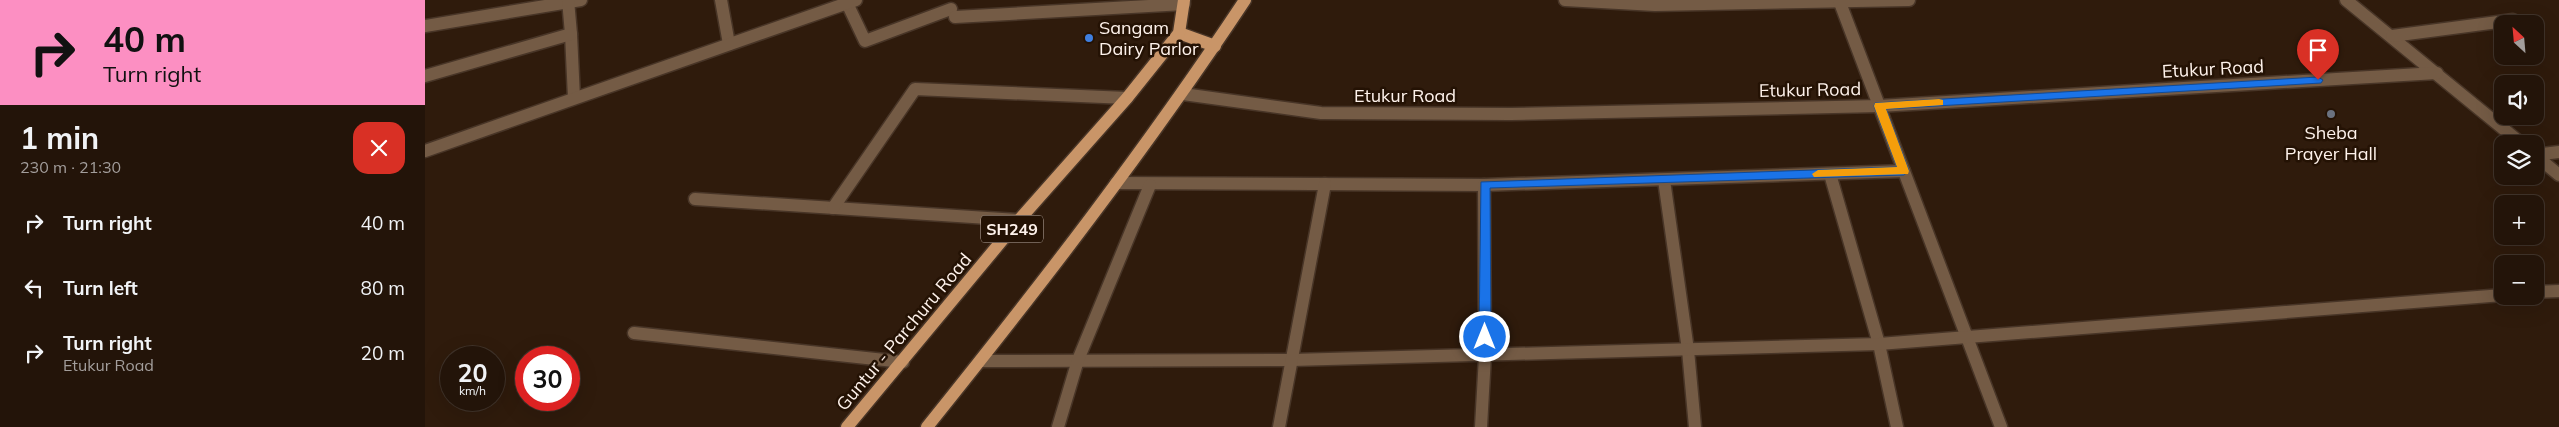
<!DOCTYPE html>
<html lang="en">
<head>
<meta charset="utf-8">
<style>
  :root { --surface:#231409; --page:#2f2117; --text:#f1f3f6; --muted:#a39e9c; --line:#40332a }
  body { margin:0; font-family:Mulish,sans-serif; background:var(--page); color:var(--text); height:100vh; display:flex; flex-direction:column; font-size:19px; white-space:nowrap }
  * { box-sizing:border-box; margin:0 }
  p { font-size:16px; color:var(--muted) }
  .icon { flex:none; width:28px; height:28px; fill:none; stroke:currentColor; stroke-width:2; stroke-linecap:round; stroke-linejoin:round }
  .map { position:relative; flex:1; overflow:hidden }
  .panel { display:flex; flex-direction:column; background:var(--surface); width:425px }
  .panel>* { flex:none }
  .guide { background:#fc8fc2; color:#111; overflow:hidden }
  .needle { width:32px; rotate:334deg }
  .buttons { position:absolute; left:2069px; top:15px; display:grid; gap:10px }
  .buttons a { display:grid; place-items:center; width:50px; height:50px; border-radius:10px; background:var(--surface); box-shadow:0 5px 20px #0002,0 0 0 1px var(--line); font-size:25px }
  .speed { position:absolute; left:15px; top:346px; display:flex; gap:10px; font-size:25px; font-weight:700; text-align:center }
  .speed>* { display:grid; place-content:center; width:65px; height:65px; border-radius:50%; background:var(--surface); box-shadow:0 5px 20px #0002,0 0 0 1px var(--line); line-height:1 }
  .speed small { font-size:12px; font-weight:400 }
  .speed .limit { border:8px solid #d22; background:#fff; color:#111 }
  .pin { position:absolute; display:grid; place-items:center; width:42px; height:42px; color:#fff; margin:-51px -21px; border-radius:50% 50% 50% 0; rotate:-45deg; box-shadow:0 0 5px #0007 }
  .pin .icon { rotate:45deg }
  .me { position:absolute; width:55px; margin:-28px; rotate:0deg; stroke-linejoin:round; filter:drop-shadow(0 0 4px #0008) }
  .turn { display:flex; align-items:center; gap:18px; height:105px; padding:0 20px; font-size:22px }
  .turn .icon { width:65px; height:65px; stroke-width:2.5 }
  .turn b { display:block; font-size:35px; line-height:42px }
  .round { display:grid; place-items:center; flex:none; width:52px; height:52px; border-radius:15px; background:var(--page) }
  .summary { display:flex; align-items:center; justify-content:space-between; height:85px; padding:0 20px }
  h1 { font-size:30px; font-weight:700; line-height:38px }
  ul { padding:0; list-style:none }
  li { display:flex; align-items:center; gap:15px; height:65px; padding:0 20px }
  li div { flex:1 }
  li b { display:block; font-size:19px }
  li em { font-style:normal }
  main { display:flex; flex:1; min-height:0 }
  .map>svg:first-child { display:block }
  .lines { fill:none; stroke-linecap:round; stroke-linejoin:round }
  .minor-casing { stroke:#483527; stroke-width:15 }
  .major-casing { stroke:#483527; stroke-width:15 }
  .minor { stroke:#745b45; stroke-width:12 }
  .major { stroke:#c99568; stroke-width:12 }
  .route { fill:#1a73e8; stroke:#114b97 }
  .slow { fill:#f59e0b }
  .shop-dot { fill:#3f7fe0; stroke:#241204; stroke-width:2 }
  .worship-dot { fill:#6b7280; stroke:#241204; stroke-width:2 }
  .labels { text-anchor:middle; stroke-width:5; stroke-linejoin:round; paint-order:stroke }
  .shield { fill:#241204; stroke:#bdafa6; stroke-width:1 }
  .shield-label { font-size:16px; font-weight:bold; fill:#fef2eb }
  .poi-label { font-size:18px; fill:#fef2eb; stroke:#241204; text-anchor:start }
  .street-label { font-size:18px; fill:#fef2eb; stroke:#241204 }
</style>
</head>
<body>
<main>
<section class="panel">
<div class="guide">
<div class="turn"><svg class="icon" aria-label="right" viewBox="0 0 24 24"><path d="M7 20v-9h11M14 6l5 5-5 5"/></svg><div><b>40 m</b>Turn right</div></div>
</div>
<div class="summary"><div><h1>1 min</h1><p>230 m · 21:30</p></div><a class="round" style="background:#d93025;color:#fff"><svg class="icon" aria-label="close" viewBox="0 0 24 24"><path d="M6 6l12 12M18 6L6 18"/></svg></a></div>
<ul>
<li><svg class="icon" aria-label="right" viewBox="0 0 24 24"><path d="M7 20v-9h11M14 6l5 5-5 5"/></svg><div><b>Turn right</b></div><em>40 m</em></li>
<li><svg class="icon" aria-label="left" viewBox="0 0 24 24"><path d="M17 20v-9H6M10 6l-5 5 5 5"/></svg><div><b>Turn left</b></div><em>80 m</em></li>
<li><svg class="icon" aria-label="right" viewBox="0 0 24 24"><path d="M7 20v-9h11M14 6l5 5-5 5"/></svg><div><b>Turn right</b><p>Etukur Road</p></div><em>20 m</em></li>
</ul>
</section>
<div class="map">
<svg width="2134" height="427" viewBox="0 0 2134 427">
  <rect width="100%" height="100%" fill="#2f1b0c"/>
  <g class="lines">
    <g class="minor-casing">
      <g id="minor">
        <polyline points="296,0 304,44"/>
        <polyline points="1140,0 1230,5 1484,0"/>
        <polyline points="1414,0 1576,427"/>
        <polyline points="1921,0 2097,144"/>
        <polyline points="422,3 440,41 526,9"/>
        <polyline points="530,17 759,4"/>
        <polyline points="0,26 156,0"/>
        <polyline points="146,34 149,98"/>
        <polyline points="1967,36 2088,20"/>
        <polyline points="0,76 146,34 143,0"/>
        <polyline points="758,94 896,113 1086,114 1454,106 2012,73"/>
        <polyline points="0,151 431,0"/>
        <polyline points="2110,155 2134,175"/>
        <polyline points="2110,155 2134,152"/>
        <polyline points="1405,174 1454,344 1472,427"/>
        <polyline points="1239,180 1263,350 1270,427"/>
        <polyline points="691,183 1059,185 1479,171"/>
        <polyline points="270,199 594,220"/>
        <polyline points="408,208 490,89 702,98"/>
        <polyline points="2110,292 2134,291"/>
        <polyline points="209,333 478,362"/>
        <polyline points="555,361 867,360 1454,344 2078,295"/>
        <polyline points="633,427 653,360 725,185"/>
        <polyline points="854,427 900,184"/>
        <polyline points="1056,427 1060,356 1059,185"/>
      </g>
    </g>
    <g class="major-casing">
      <g id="major">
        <polyline points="754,33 790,46"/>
        <polyline points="422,427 594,220 702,98 754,33 759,0"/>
        <path d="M502 427C613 289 722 148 820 0"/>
      </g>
    </g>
    <use href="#minor" class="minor"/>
    <use href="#major" class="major"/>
  </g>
  <polygon class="route" points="1893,77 1898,80 1896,83 1461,109 1484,171 1479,175 1065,188 1066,337 1060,342 1054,337 1056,182 1472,167 1449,106 1450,103"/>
  <polygon class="slow" points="1514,99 1518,100 1518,105 1461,109 1484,171 1483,174 1389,177 1387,174 1393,170 1472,167 1449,106 1450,103"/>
  <circle class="shop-dot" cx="664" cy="38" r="5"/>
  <circle class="worship-dot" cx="1906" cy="114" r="5"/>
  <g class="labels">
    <rect class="shield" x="556" y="215.5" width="62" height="27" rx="4"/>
    <g class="shield-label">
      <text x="587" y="235">SH249</text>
    </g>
    <g class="poi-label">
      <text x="674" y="34">Sangam<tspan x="674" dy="21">Dairy Parlor</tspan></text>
      <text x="1906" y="139" text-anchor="middle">Sheba<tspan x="1906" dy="21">Prayer Hall</tspan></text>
    </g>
    <g class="street-label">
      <text transform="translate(1788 69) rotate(-3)" y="6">Etukur Road</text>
      <text transform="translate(1385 90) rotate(-1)" y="6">Etukur Road</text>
      <text x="980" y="102">Etukur Road</text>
      <text transform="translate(479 332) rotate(-50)" y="6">Guntur - Parchuru Road</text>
    </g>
  </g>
</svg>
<div class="buttons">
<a><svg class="needle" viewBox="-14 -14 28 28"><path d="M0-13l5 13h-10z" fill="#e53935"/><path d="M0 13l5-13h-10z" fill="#a39e9c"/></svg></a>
<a><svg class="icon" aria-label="sound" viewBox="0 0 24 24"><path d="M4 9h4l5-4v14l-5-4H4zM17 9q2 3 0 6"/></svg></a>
<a><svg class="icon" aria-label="layers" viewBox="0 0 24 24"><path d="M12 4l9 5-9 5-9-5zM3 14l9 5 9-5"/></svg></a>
<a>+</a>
<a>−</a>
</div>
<div class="speed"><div>20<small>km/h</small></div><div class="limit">30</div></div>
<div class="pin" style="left:1893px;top:80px;background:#d93025"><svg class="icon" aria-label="arrive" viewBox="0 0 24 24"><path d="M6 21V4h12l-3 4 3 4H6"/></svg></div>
<svg class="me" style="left:1060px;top:337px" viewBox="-20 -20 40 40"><circle r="17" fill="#1a73e8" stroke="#fff" stroke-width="3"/><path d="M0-11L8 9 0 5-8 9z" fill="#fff"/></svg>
</div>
</main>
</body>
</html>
